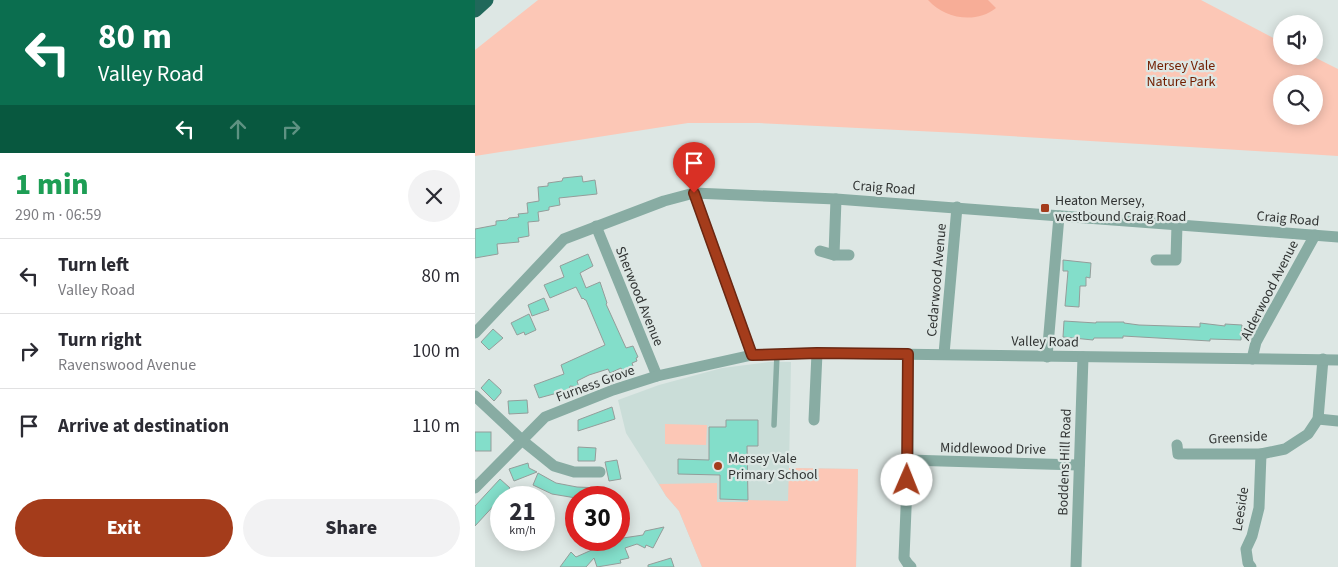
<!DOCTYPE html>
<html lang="en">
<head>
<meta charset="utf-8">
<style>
  :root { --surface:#fff; --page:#f2f2f3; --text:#2b2b33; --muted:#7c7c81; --line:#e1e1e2; --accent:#a43c1b }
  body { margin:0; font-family:"Source Sans 3",sans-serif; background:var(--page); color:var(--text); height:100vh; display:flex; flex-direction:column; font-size:19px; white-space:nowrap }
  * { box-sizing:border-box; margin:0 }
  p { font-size:16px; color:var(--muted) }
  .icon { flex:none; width:28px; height:28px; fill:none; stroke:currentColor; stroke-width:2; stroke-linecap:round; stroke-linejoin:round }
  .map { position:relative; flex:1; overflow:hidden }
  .details { display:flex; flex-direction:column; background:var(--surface); width:475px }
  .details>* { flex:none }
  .hud { background:#0b6e4f; color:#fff; overflow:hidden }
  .fabs { position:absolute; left:798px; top:15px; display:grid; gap:10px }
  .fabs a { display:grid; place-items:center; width:50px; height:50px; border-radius:50%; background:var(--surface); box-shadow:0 2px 12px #0003; font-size:25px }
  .speed { position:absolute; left:15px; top:486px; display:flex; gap:10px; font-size:25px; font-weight:700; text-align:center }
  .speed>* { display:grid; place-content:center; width:65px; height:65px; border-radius:50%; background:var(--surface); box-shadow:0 2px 12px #0003; line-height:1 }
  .speed small { font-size:12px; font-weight:400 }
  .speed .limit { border:8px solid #d22; background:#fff; color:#111 }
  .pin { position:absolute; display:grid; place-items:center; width:42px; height:42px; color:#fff; margin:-51px -21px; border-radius:50% 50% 50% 0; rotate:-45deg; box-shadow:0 0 5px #0007 }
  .pin .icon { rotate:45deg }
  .me { position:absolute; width:55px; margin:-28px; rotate:1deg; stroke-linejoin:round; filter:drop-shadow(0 0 4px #0008) }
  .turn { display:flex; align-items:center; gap:18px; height:105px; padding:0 15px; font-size:22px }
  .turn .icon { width:65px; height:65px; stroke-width:2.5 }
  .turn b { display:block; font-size:35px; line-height:42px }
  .lanes { display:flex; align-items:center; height:48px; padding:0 15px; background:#0003; justify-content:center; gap:25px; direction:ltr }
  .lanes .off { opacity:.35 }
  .round { display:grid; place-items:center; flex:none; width:52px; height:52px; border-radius:26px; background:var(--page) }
  .summary { display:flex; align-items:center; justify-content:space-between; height:85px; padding:0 15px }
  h1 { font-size:30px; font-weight:800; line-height:38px; color:#1e9e55 }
  .primary-button { display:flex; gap:10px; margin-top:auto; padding:10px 15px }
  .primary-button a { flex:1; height:58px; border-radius:30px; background:var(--accent); color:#fff; font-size:20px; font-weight:800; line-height:58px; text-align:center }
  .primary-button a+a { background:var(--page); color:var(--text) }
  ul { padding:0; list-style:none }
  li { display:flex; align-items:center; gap:15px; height:75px; padding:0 15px; border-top:1px solid var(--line) }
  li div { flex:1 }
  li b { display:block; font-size:19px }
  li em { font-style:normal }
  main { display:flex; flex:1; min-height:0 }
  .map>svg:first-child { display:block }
  .built { fill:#caddd8 }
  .green { fill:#fcc7b6; fill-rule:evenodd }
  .water { fill:#f7ad97 }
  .building { fill:#83deca; stroke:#949d9a }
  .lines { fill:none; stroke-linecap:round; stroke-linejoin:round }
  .service { stroke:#88aca3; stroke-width:5.5 }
  .minor { stroke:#88aca3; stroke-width:11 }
  .motorway { stroke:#20685a; stroke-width:15 }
  .route-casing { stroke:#6b2712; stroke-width:12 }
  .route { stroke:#a43c1b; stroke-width:9 }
  .poi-dot { fill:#a43c1b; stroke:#dde7e4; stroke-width:2 }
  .labels { text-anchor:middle; stroke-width:4.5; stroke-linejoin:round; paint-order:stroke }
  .park-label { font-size:14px; fill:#721e00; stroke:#dde7e4 }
  .street-label { font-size:14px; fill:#313433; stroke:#dde7e4 }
  .poi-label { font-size:14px; fill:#313433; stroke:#dde7e4; text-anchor:start }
</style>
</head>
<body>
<main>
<section class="details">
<div class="hud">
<div class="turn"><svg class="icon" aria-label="left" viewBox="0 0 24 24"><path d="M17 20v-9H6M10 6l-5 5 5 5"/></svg><div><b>80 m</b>Valley Road</div></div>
<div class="lanes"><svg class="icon" aria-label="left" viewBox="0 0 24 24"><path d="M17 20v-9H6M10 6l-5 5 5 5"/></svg><svg class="icon off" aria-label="ahead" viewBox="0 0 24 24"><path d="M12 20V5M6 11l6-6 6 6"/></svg><svg class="icon off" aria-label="right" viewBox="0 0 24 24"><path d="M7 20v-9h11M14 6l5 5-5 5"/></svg></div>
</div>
<div class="summary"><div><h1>1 min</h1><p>290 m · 06:59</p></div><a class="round"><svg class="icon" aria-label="close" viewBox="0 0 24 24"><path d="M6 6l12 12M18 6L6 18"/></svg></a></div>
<ul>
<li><svg class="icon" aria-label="left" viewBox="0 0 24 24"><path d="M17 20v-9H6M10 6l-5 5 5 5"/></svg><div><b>Turn left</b><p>Valley Road</p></div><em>80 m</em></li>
<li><svg class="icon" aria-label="right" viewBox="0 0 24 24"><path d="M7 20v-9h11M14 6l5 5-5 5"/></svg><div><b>Turn right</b><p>Ravenswood Avenue</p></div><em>100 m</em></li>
<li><svg class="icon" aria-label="arrive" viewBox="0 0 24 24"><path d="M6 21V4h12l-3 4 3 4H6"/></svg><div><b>Arrive at destination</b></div><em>110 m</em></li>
</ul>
<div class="primary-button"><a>Exit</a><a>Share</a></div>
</section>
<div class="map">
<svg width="863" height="567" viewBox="0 0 863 567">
  <rect width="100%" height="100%" fill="#dde7e4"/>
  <polygon class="built" points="294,362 316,362 314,468 383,469 381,567 227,567 204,511 191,496 151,433 143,400 184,385 247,368"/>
  <g class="green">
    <path d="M63 0H726L806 42V56H837L863 69V156L484 133 284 123H213L0 156V50ZM806 84H839V116H806Z"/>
    <polygon points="190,424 232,425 231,445 190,444"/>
    <polygon points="314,468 383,469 381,567 227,567 204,511 191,496 184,484 242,483 242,502 273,502 273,500 313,501"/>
  </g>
  <path class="water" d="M453 0H513L521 8C501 24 470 19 453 0Z"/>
  <g class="building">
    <polygon points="107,176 108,182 120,180 122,194 84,198 85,205 74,207 74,210 63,212 64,221 53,222 54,236 43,238 44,242 22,244 23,254 0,258 0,229 21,225 21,221 32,220 34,218 44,217 43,214 53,213 52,203 64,201 63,187 73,186 73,183 87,181 88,178"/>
    <polygon points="113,254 118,266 105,273 111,288 125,282 132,303 131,304 151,348 158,346 163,357 161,358 162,361 157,363 158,366 147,371 146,368 135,373 133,369 114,375 102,381 104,387 95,386 94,391 87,394 86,392 64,398 59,385 89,374 86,365 130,345 111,300 110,300 108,298 107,299 101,287 75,298 69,285 89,277 85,266"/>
    <polygon points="588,260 616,263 615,278 611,277 611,286 605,286 604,307 590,306 593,271 588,271"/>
    <polygon points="69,298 74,310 57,316 53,305"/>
    <polygon points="54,314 61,330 50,335 49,332 42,335 36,323"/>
    <polygon points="589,321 621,323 621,322 649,322 649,323 664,325 725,327 725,323 750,326 750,324 767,325 766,340 735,339 735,341 648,336 648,338 619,338 618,340 588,337"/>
    <polygon points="18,329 28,338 14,350 6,342"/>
    <polygon points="14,379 26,390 26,393 19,401 6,388"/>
    <polygon points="52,400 53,413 34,414 33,401"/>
    <polygon points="137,407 140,419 103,431 103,420"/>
    <polygon points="251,420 283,420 283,446 272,446 273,500 245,499 245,475 203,474 203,459 234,460 234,427 251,427"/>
    <rect x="0" y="432" width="16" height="19"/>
    <polygon points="103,447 121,448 120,461 103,461"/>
    <polygon points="142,460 146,479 134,481 130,462"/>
    <polygon points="53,463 54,468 62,472 39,481 34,469"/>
    <polygon points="63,473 81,483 102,487 125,488 125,498 101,498 77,494 58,485"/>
    <polygon points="25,479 35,488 0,526 0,506"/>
    <polygon points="189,527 178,548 171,545 170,548 162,544 150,548 154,558 145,560 146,563 122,567 119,558 111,567 85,567 96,552 101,557 137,541 148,539 148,538 168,535 170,531"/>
    <polygon points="196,558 199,567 173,567 173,565"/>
  </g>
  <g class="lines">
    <polyline class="service" points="299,425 302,354"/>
    <g class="minor">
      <polyline points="219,193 277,355"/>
      <polyline points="121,226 182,376"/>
      <polyline points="345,251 359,255 374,255"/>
      <polyline points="359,255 361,199"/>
      <polyline points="681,260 701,260 702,224"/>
      <polyline points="0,333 89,239 189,201 219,193 361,199 863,237"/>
      <polyline points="433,354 433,460 429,558 433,564 436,567"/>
      <polyline points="469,354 482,207"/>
      <polyline points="572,357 584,216"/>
      <polyline points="777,359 781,342 840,235"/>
      <polyline points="0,396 48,441 79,466 99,472 125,472"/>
      <polyline points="843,419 863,421"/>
      <polyline points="339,420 342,353"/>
      <polyline points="702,445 703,454 786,454 810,449 833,434 843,419 848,359"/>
      <polyline points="433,460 604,465"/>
      <polyline points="0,488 70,417 138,390 182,376 277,355 342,353 863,360"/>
      <polyline points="601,567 608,357"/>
      <polyline points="776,567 773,563 771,549 777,536 784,508 786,454"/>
    </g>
    <polyline class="motorway" points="0,10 11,0"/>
  </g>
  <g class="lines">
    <g class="route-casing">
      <polyline id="route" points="219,193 277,355 342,353 433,354 432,480"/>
    </g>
    <use href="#route" class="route"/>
  </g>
  <g class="poi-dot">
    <rect x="565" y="203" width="10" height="10" rx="2.5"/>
    <circle cx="243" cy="466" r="5"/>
  </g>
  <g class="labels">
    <g class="park-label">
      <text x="706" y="70">Mersey Vale<tspan x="706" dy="16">Nature Park</tspan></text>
    </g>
    <g class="street-label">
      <text transform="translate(409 187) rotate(4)" y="5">Craig Road</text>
      <text transform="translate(813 218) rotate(5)" y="5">Craig Road</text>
      <text transform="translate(461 280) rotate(-85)" y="5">Cedarwood Avenue</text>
      <text transform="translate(794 290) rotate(-63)" y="5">Alderwood Avenue</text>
      <text transform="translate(165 296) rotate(68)" y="5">Sherwood Avenue</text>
      <text transform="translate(570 341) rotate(1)" y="5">Valley Road</text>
      <text transform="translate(120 383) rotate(-20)" y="5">Furness Grove</text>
      <text transform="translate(763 437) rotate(-3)" y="5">Greenside</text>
      <text transform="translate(518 448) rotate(1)" y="5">Middlewood Drive</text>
      <text transform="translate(589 462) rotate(-88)" y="5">Boddens Hill Road</text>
      <text transform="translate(765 509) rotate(-81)" y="5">Leeside</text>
    </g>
    <g class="poi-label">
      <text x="580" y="205">Heaton Mersey,<tspan x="580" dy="16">westbound Craig Road</tspan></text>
      <text x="253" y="463">Mersey Vale<tspan x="253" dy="16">Primary School</tspan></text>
    </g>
  </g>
</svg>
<div class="fabs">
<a><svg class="icon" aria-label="sound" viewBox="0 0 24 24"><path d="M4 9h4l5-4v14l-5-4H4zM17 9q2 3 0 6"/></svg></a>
<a><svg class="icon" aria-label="search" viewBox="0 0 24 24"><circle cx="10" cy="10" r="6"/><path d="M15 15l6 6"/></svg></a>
</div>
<div class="speed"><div>21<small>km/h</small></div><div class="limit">30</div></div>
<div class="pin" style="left:219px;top:193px;background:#d93025"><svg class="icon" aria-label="arrive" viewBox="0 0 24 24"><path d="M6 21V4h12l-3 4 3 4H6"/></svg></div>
<svg class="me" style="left:432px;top:480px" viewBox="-20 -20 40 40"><circle r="19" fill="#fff"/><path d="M0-13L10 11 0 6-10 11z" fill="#a43c1b"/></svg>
</div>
</main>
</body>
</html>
